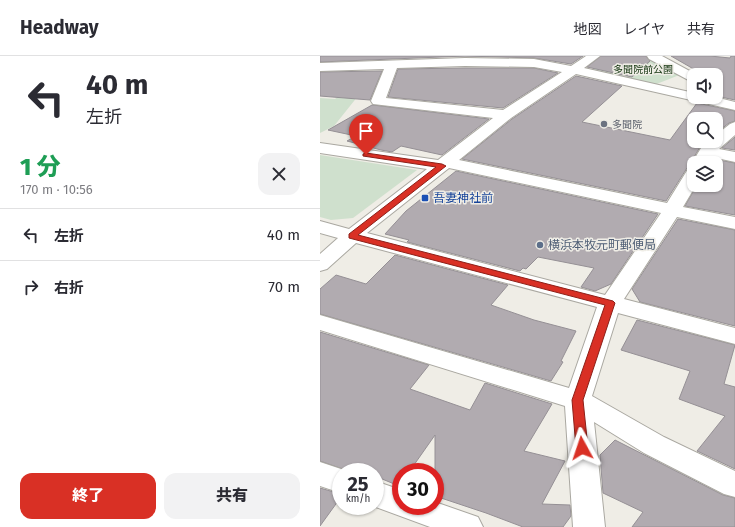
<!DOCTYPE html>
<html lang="ja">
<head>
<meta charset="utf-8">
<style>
  :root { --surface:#fff; --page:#f2f2f3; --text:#2b2b33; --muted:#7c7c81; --line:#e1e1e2; --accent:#d93025 }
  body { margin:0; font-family:"Fira Sans","Noto Sans JP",sans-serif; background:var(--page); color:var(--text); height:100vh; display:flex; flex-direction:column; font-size:15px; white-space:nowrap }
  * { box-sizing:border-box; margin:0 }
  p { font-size:13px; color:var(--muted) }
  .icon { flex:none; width:22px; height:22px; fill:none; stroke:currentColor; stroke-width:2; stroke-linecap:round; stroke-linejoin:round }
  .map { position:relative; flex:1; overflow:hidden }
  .panel { display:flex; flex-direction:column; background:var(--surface); width:320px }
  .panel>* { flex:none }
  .banner { background:#fff; color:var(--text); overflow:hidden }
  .controls { position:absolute; left:367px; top:12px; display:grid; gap:8px }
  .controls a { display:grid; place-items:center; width:36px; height:36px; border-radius:8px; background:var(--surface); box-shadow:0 1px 3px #0004; font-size:20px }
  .speed { position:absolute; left:12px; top:407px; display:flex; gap:8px; font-size:20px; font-weight:700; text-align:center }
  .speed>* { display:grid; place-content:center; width:52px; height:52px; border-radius:50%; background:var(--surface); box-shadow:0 1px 3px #0004; line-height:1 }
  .speed small { font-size:10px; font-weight:400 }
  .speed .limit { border:6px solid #d22; background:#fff; color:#111 }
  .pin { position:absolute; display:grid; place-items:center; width:34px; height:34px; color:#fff; margin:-41px -17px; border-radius:50% 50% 50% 0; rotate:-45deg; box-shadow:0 0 4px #0007 }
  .pin .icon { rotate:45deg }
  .me { position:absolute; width:44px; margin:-22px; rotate:355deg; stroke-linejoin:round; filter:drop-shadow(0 0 3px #0008) }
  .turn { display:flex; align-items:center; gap:14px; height:84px; padding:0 20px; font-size:18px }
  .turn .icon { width:52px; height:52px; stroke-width:2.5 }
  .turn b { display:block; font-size:28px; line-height:34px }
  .round { display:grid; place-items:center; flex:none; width:42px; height:42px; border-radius:12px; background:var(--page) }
  .headline { display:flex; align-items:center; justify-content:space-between; height:68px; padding:0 20px }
  h1 { font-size:24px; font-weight:800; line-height:30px; color:#1e9e55 }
  .action { display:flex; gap:8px; margin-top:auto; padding:8px 20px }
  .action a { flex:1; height:46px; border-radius:12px; background:var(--accent); color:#fff; font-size:16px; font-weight:800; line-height:46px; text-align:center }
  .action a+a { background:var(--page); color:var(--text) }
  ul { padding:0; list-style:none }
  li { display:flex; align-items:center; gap:12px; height:52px; padding:0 20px; border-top:1px solid var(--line) }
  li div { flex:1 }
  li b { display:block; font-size:15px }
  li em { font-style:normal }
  header { display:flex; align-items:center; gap:24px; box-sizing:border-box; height:56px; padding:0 20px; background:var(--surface); border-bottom:1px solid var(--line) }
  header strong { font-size:19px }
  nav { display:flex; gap:22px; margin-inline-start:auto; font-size:14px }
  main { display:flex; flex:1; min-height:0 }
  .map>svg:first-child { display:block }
  .green { fill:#cfe0cd }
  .building { fill:#b1abb0; stroke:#959095 }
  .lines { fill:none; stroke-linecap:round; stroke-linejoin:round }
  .minor-casing { stroke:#aaa8a1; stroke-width:2 }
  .minor { fill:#fff; fill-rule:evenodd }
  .route { fill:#d93025; stroke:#8d1f18 }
  .worship-dot { fill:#6b7280; stroke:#efede6; stroke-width:1.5 }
  .transit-dot { fill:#1a4fb4; stroke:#efede6; stroke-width:1.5 }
  .service-dot { fill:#5c6f8a; stroke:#efede6; stroke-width:1.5 }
  .labels { text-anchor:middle; stroke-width:3; stroke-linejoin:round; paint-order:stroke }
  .far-park-label { font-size:10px; fill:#10320d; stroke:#efede6 }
  .far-worship-label { font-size:10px; fill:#5b616d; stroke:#efede6; text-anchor:start }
  .transit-label { font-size:12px; fill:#164399; stroke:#efede6; text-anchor:start }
  .service-label { font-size:12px; fill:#4e5e75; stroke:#efede6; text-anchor:start }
</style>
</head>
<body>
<header>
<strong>Headway</strong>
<nav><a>地図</a><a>レイヤ</a><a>共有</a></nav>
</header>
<main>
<section class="panel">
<div class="banner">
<div class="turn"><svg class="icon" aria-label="left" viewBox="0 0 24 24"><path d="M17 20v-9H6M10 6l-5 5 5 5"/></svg><div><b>40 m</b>左折</div></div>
</div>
<div class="headline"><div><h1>1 分</h1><p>170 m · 10:56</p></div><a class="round"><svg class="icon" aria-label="close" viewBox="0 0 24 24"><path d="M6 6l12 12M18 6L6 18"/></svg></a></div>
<ul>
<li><svg class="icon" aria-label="left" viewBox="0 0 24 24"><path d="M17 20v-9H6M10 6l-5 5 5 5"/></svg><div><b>左折</b></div><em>40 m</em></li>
<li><svg class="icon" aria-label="right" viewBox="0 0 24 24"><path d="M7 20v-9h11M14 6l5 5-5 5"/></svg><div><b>右折</b></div><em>70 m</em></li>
</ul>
<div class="action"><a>終了</a><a>共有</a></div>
</section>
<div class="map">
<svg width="415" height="471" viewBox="0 0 415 471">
  <rect width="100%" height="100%" fill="#efede6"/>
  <g class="green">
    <polygon points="291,0 329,0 362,18 334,29 271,15"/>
    <polygon points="32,29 38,40 14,70 0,77 0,42 15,43"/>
    <polygon points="0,99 97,114 33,162 11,164 0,161"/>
  </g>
  <g class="building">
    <polygon points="0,0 263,0 251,8 214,2 145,0 0,6"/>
    <polygon points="281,0 326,0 330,5 312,21 267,11"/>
    <polygon points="351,0 390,0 410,2 411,0 415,0 415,44 396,40 396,19 384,19"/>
    <polygon points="145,12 214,12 238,17 183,52 68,41 78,13"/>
    <polygon points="62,15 50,44 0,40 0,16"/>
    <polygon points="256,20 302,30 262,66 350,84 377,47 415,55 415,65 409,67 396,77 396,63 374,63 374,85 387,85 380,91 371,106 373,111 367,112 346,145 142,103 192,63"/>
    <polygon points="52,49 53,49 169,63 122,99 81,90 72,96 61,94 27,85 36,80 8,74"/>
    <polygon points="415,81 415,94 402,92"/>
    <polygon points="393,103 415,107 415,159 365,150 377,129 396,129 396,107 390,107"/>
    <polygon points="136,115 338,158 291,228 275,235 261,231 274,212 218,201 206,213 203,212 200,215 87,186 89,184 65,178 86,155"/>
    <polygon points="358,163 415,174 415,270 320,246 312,233"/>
    <polygon points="75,199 188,229 171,249 214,264 256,275 241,305 243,306 231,325 0,258 0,233 16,219 46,228"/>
    <polygon points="317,264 415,289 404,328 415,331 415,413 377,395 405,360 359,343 370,315 301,294"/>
    <polygon points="0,276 109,309 90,333 150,354 165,327 232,348 204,395 245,405 222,448 250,449 251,460 243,471 203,471 166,457 115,440 115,379 89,416 81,416 81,428 79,430 55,420 55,416 45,416 40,414 39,416 31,416 0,405"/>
    <polygon points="295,384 403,439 415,442 415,471 312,471 323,456 283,437 280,399"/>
    <polygon points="0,432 21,438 21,441 0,470"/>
  </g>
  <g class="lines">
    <g class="minor-casing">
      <g id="minor">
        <path d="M266 0H280L264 12 374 37V41H395L415 46V54L256 18 191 62 139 104 347 147 368 113 374 112V129H376L363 151 415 161V173L357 161 304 243 415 272V288L298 257 272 340 344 381 415 415V441L404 438 324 397 274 366 285 471H253L245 350 0 274V259L249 332 277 251 36 187 7 213 0 215V198L18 182 0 177V165L29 173 107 113 0 97V87L118 104 173 62 53 48 51 45 64 13 0 15V7L145 2 214 3 251 10ZM145 10 214 11 242 16 183 54 66 42 77 12ZM129 112 341 157 285 239 47 177Z"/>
        <polygon points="327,0 342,0 377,19 374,19 374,27 329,3"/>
        <polygon points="415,66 415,79 399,93 415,96 415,106 392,101 388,107 374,107 374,110 372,107 381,92 389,85 396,85 396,79 410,68"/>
        <polygon points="0,406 30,416 21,416 21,437 0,430"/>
        <polygon points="55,425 81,434 81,450 115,450 115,446 158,461 163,471 110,471 53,450 55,450"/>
      </g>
    </g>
    <use href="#minor" class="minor"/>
  </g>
  <polygon class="route" points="46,97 122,108 126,110 38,179 293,245 295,247 263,344 268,392 266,395 262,396 258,395 256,392 252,344 285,249 29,182 29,178 116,111 43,100 43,98"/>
  <circle class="worship-dot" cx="284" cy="68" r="4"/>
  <rect class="transit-dot" x="101" y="138" width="8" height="8" rx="2"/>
  <circle class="service-dot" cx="220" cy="189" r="4"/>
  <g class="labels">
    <g class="far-park-label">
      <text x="323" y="17">多聞院前公園</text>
    </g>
    <g class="far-worship-label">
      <text x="292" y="72">多聞院</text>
    </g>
    <g class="transit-label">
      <text x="113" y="146">吾妻神社前</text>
    </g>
    <g class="service-label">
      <text x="228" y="193">横浜本牧元町郵便局</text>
    </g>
  </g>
</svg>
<div class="controls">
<a><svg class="icon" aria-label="sound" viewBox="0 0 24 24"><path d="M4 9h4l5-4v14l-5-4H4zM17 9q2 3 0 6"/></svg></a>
<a><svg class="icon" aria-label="search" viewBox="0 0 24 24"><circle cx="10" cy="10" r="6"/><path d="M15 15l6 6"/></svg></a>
<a><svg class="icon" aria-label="layers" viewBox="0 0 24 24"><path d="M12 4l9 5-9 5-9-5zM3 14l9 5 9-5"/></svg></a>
</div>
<div class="speed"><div>25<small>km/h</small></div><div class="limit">30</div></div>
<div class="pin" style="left:46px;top:99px;background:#d93025"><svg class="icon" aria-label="arrive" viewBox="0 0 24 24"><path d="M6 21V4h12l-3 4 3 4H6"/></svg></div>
<svg class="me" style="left:262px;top:392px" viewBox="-20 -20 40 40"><path d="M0-17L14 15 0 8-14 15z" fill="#d93025" stroke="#fff" stroke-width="4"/></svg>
</div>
</main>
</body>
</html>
